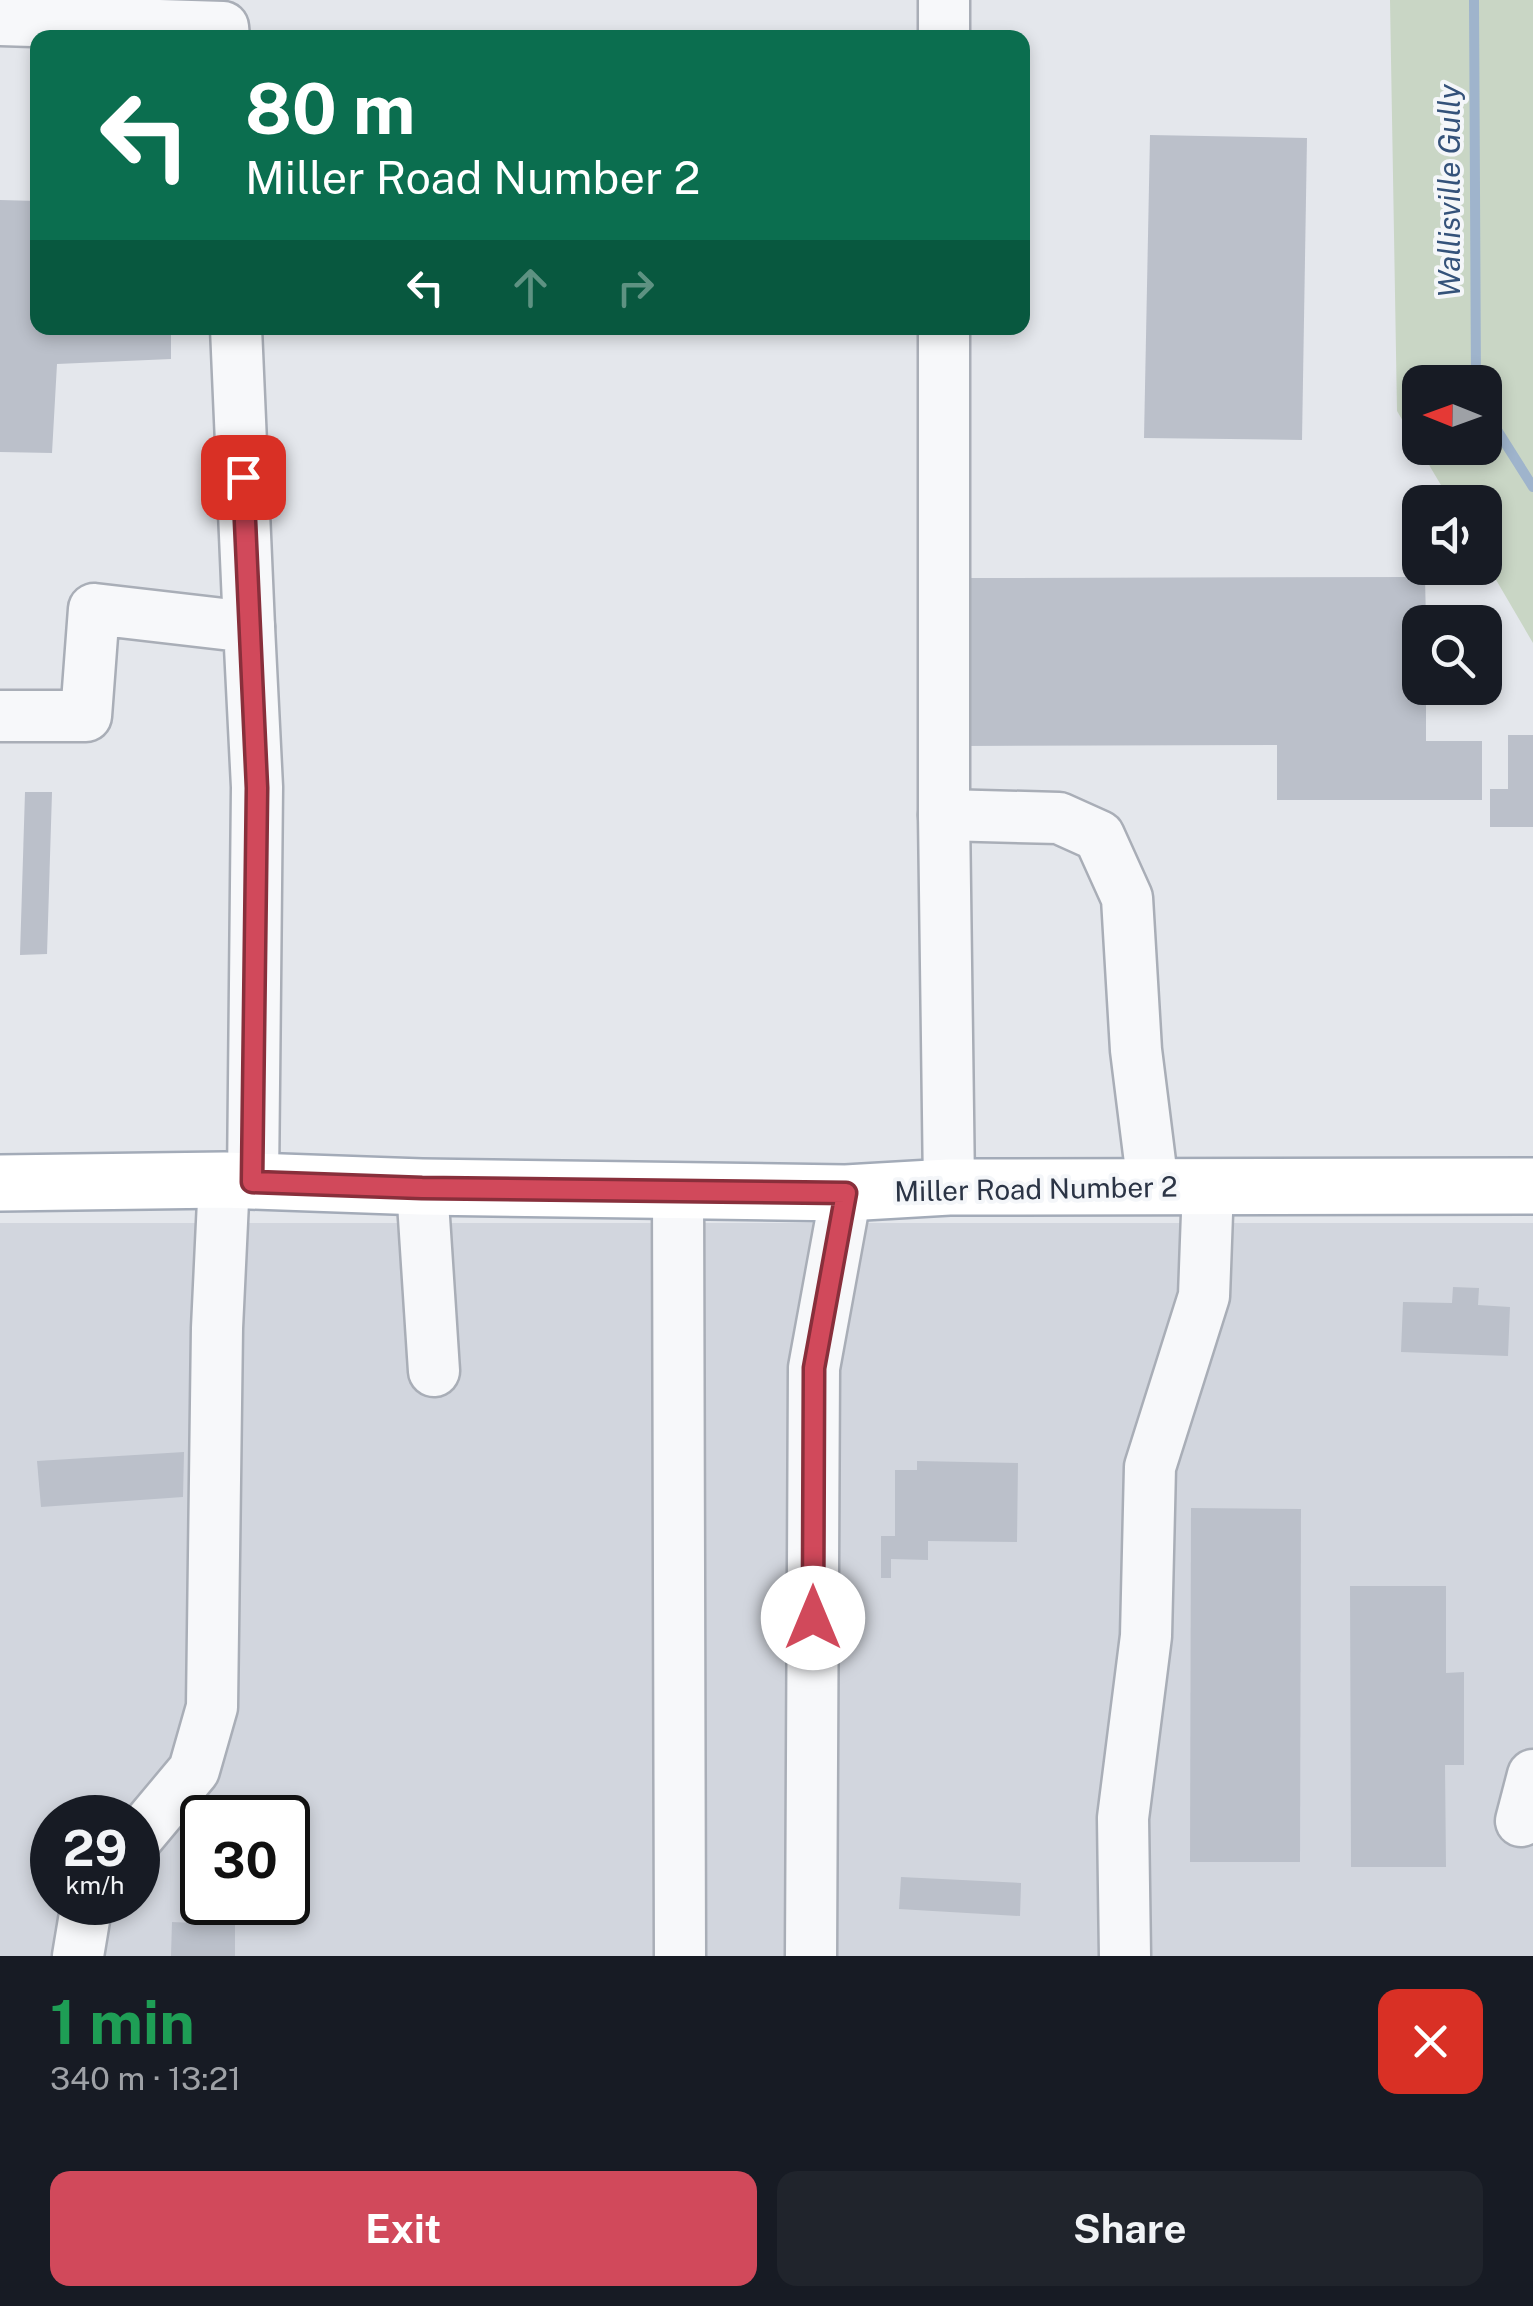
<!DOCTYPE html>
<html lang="en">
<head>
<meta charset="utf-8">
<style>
  :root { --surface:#171b24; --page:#20242c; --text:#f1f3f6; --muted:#9ea1a6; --accent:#d1495b }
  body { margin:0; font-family:"Public Sans",sans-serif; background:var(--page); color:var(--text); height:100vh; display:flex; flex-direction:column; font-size:38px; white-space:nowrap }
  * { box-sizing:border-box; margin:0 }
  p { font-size:32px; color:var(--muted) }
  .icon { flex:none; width:55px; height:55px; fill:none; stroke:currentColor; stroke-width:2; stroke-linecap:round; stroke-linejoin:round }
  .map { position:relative; height:1956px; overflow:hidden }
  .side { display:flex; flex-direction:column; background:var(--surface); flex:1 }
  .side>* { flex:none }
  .guide { position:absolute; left:30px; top:30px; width:1000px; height:305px; border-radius:20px; box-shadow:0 5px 15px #0003; background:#0b6e4f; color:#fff; overflow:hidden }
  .needle { width:65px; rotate:271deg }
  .buttons { position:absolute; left:1402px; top:365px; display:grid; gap:20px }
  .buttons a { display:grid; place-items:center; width:100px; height:100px; border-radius:20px; background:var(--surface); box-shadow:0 5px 15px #0003; font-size:50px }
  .speed { position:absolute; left:30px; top:1795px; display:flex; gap:20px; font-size:50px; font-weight:700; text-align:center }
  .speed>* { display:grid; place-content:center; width:130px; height:130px; border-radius:50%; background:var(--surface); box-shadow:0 5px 15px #0003; line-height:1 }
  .speed small { font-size:25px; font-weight:400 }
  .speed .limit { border:5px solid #111; border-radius:15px; background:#fff; color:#111 }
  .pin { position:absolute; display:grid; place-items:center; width:85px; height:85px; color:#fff; margin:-42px; border-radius:20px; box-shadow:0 5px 15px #0006 }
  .me { position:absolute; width:110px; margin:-55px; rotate:0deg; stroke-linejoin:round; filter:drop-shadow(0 0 8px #0008) }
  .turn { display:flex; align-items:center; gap:35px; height:210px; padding:0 50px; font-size:45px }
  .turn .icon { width:130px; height:130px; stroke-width:2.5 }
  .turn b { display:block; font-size:70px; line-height:85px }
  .lanes { display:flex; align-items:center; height:95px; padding:0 50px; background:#0003; justify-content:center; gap:50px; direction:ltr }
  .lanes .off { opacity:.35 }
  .round { display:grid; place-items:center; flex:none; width:105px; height:105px; border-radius:20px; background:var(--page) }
  .head { display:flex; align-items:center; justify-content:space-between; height:170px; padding:0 50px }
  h1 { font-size:60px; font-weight:700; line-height:75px; color:#1e9e55 }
  .action { display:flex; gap:20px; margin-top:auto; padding:20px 50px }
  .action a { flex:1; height:115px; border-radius:20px; background:var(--accent); color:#fff; font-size:40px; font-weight:700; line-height:115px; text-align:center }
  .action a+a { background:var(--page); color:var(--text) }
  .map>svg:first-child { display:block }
  .built { fill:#d2d6de; fill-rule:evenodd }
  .green { fill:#c9d6c5; fill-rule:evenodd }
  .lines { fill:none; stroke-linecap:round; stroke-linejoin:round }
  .stream { stroke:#9fb4cc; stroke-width:10 }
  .building { fill:#bbc0ca }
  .minor-casing { stroke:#a9aeb7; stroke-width:55 }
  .major-casing { stroke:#a3abb8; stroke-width:60 }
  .minor { stroke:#f7f8fa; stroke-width:50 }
  .major { stroke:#fff; stroke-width:55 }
  .route-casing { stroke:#882f3b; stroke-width:25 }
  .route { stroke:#d1495b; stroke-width:18 }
  .labels { text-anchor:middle; stroke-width:8; stroke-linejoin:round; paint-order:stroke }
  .street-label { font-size:28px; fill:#2b3445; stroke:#f4f6f9 }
  .water-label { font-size:30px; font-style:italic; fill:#34527a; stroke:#f4f6f9 }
</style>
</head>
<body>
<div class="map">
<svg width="1533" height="1956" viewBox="0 0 1533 1956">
  <rect width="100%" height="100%" fill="#e4e7ec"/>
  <path class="built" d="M0 1223H1533V1956H0ZM52 1818H138V1902H52ZM202 1818H288V1902H202Z"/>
  <path class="green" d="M1390 0H1533V643L1485 561V502H1451L1397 411ZM1420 382H1485V448H1420Z"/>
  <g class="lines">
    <g class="stream">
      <polyline points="1474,0 1476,382"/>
      <polyline points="1485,411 1533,487"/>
    </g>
  </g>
  <g class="building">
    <polygon points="1150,135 1307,138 1302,440 1144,438"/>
    <polygon points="0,200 38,201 38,328 171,328 171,359 57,364 52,453 0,452"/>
    <polygon points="1425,577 1426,622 1420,622 1420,688 1426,688 1426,741 1482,741 1482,800 1277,800 1277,745 960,746 960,578"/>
    <polygon points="1508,735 1533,735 1533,827 1490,827 1490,789 1508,789"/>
    <polygon points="25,792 52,792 47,954 20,955"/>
    <polygon points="1453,1287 1479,1288 1478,1305 1510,1307 1508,1356 1401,1352 1403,1302 1452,1303"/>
    <polygon points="184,1452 183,1497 41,1507 37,1461"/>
    <polygon points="917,1461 1018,1463 1017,1542 928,1541 928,1560 891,1559 891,1578 881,1578 881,1536 895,1536 895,1470 917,1470"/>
    <polygon points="1191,1508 1301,1509 1300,1862 1190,1862"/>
    <polygon points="1350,1586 1446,1586 1446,1673 1464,1672 1464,1765 1445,1765 1446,1867 1351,1867"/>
    <polygon points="901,1877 1021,1883 1020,1916 899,1909"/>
    <polygon points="172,1922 235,1925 235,1956 171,1956"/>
  </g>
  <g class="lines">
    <g class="minor-casing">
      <g id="minor">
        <polyline points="0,20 223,27 224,38"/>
        <polyline points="944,38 944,0"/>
        <polyline points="236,328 249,627"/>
        <polyline points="944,328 944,815 949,1187"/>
        <polyline points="0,716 86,716 94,609 249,627 257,787 253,1182"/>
        <polyline points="944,815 1059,818 1099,836 1127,898 1136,1050 1153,1186"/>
        <polyline points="422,1187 434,1371"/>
        <polyline points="678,1189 680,1956"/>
        <polyline points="1521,1821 1533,1775"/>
        <polyline points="138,1837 194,1770 212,1707 217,1328 224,1180"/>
        <polyline points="78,1956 87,1902"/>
        <polyline points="811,1956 814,1368 846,1193"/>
        <polyline points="1125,1956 1123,1818 1146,1636 1150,1467 1204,1296 1208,1186"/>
      </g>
    </g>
    <g class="major-casing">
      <polyline id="major" points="0,1183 224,1180 422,1187 846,1193 949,1187 1533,1186"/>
    </g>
    <use href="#minor" class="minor"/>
    <use href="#major" class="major"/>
  </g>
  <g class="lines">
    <g class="route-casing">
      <polyline id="route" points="243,477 257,788 252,1182 422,1188 846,1193 814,1368 813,1618"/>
    </g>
    <use href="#route" class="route"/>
  </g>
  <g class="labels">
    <g class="street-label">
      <text transform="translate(1036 1189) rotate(-1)" y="10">Miller Road Number 2</text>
    </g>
    <g class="water-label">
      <text transform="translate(1450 191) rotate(-90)" y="10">Wallisville Gully</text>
    </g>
  </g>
</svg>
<div class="buttons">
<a><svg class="needle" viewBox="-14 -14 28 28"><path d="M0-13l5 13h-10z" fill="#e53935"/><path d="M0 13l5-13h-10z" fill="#9ea1a6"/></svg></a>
<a><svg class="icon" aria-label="sound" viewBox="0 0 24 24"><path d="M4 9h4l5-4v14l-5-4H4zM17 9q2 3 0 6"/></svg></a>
<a><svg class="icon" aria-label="search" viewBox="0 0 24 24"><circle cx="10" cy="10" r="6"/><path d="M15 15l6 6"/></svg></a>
</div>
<div class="speed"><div>29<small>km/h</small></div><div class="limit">30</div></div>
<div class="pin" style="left:243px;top:477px;background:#d93025"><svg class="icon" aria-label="arrive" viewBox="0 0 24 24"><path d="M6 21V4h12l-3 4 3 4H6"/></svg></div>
<svg class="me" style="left:813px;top:1618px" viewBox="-20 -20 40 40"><circle r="19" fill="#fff"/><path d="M0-13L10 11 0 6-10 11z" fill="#d1495b"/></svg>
<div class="guide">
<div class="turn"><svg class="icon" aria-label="left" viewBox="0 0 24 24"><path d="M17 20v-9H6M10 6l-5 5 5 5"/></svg><div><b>80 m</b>Miller Road Number 2</div></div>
<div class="lanes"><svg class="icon" aria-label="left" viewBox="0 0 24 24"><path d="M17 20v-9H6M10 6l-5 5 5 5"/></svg><svg class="icon off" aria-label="ahead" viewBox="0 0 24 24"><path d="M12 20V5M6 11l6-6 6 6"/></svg><svg class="icon off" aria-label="right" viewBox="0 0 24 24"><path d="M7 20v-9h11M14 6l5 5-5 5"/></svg></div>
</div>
</div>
<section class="side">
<div class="head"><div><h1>1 min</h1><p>340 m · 13:21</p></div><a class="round" style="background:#d93025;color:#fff"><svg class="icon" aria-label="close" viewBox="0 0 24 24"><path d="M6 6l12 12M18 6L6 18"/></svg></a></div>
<div class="action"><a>Exit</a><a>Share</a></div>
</section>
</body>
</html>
